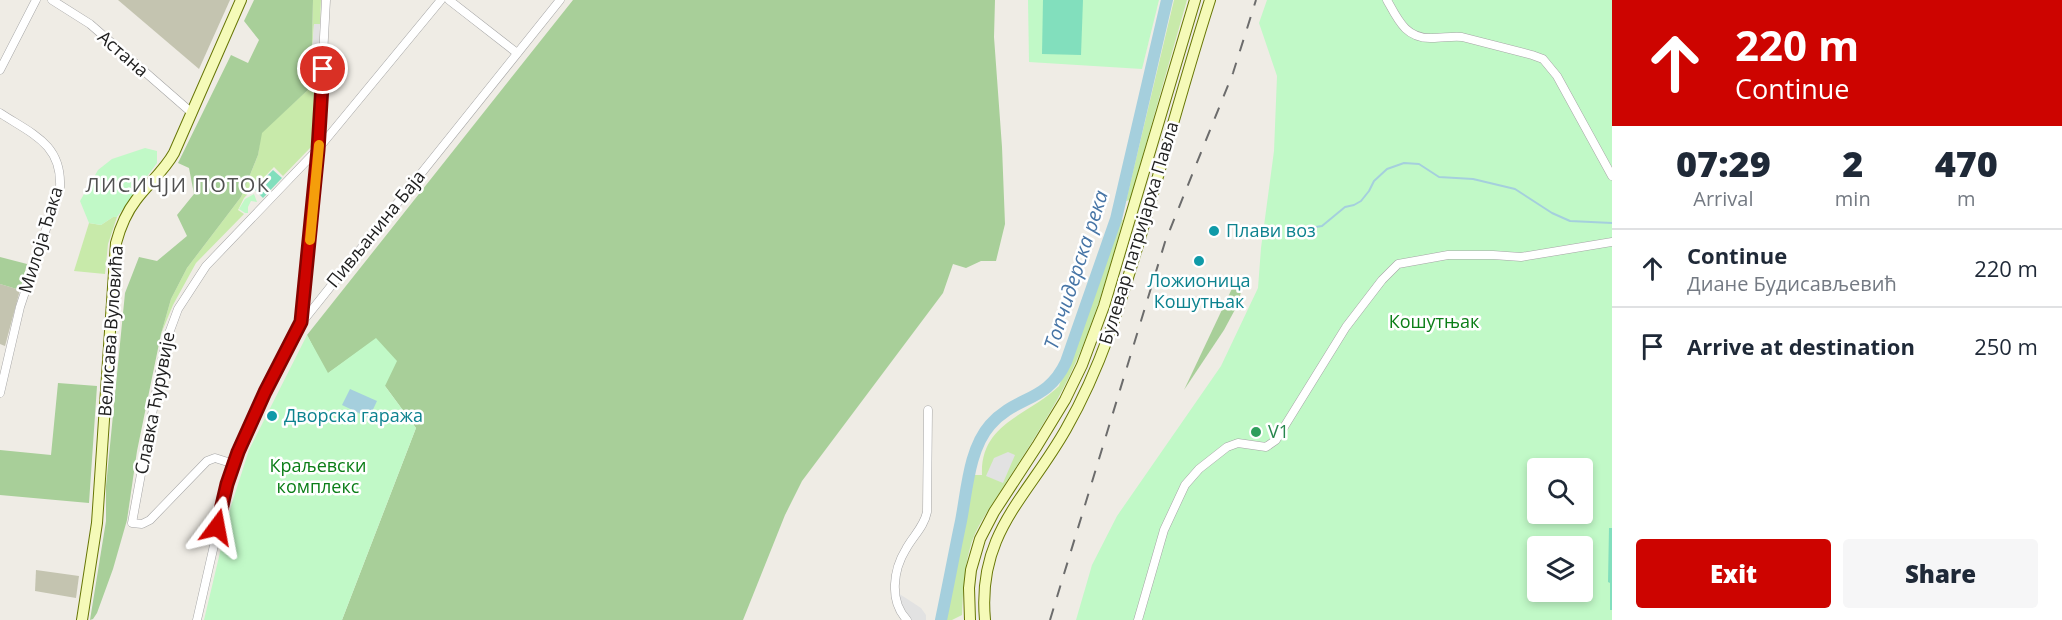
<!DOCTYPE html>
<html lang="en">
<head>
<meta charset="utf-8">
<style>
  :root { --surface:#fff; --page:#f6f6f7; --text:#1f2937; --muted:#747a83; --line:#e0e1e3; --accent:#cd0400 }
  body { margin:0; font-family:"Open Sans",sans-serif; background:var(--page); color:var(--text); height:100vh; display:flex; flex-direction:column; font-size:22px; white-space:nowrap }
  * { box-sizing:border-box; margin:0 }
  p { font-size:20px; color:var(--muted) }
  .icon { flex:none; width:33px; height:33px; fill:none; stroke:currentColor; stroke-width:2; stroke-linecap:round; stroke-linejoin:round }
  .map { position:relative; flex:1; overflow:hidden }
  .panel { display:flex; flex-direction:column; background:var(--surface); width:450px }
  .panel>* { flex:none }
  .banner { background:#cd0400; color:#fff; overflow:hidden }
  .controls { position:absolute; left:1527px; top:458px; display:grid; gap:12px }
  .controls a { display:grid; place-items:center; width:66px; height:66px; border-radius:6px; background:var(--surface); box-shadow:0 3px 9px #0003; font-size:30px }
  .pin { position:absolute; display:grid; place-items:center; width:51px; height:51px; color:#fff; margin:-26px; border:3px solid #fff; border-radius:50%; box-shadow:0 2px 6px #0007 }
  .me { position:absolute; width:66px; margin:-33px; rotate:13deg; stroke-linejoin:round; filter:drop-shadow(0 0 4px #0008) }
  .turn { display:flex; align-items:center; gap:21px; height:126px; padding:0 24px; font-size:27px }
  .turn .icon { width:78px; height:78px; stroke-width:2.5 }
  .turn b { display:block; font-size:42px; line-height:51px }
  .eta { display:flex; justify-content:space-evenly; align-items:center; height:102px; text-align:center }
  .eta b { font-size:36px; font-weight:800; line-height:42px }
  .action { display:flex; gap:12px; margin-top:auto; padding:12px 24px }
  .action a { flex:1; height:69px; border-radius:6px; background:var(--accent); color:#fff; font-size:24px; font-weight:800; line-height:69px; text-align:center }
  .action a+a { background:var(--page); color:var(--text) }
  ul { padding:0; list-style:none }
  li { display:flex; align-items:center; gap:18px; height:78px; padding:0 24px; border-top:2px solid var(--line) }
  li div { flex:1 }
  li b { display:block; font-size:22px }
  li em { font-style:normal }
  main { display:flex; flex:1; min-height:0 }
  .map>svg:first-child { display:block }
  .construction { fill:#c4c4b0 }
  .grass { fill:#c8eaaa }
  .forest { fill:#a8cf99 }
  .park { fill:#c1f9c7; fill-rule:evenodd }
  .pitch { fill:#82dfbd }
  .parking { fill:#e2e2e2 }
  .water { fill:#a5cfdd }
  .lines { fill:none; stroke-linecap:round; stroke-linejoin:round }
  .stream { stroke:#a5cfdd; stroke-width:2 }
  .river { stroke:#a5cfdd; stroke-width:12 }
  .street-casing { stroke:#a5a5a5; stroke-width:9 }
  .secondary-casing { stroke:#677605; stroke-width:12 }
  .street { stroke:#fff; stroke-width:8 }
  .secondary { stroke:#f5fab8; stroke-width:10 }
  .rail { stroke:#6c6c6c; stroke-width:2; stroke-dasharray:12 12; stroke-linecap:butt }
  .route-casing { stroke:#850300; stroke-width:15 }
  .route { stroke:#cd0400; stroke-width:10 }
  .slow { stroke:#f59e0b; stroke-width:10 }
  .culture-dot { fill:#0f9aa8; stroke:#fff; stroke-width:2 }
  .leisure-dot { fill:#2e9e5b; stroke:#fff; stroke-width:2 }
  .labels { text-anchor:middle; stroke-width:5; stroke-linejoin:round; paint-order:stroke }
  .street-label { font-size:18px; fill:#1e1e1e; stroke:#fff }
  .culture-label { font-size:18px; fill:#0d838f; stroke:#fff; text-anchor:start }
  .park-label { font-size:18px; fill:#0b7e17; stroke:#fff }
  .leisure-label { font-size:18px; fill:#27864d; stroke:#fff; text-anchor:start }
  .neighbourhood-label { font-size:20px; letter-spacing:1.5px; fill:#515151; stroke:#fff }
  .water-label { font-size:20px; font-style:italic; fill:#4775a6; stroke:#fff }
</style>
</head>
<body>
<main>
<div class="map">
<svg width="1612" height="620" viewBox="0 0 1612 620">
  <rect width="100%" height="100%" fill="#efece5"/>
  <g class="construction">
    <polygon points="118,0 230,0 199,69"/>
    <polygon points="0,284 20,290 5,346 0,344"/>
    <polygon points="36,570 79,576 76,598 35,591"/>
  </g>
  <g class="grass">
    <polygon points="313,0 321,0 320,24 314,24 312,53 318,54 311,147 283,176 274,167 244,198 238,210 244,214 196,263 173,305 161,334 171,299 187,268 241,197 258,155 261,133 311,87"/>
    <polygon points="1174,0 1187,0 1130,200 1126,201"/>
    <polygon points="113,217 117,217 108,244 105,274 74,271 89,223 101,225"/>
    <path d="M1119 219 1123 220C1108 274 1093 328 1068 379 1050 415 1027 450 1005 484 993 504 976 525 970 548 964 570 963 592 962 615L952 620H944L973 475H982C980 423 1028 416 1059 386Z"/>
  </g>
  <g class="forest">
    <polygon points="254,0 313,0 311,87 262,133 258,155 241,197 187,268 171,299 161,334 137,451 127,520 113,569 97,613 93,619 90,620 106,521 106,486 125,293 139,257 157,261 187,236 177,215 194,194 189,168 178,163 231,55 248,63 259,40 244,21"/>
    <polygon points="573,0 995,0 994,37 1002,147 1005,224 996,261 981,261 966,268 953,264 943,293 802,481 785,515 743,620 342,620 416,428 385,386 376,339 327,374 307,335"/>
    <polygon points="0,257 27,264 20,290 0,284"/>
    <polygon points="1245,275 1238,304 1224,330 1184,390 1237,278"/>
    <polygon points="58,383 97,386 89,503 0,495 0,450 51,455"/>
  </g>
  <g class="park">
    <polygon points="1028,0 1159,0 1142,69 1029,62"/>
    <path d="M1267 0H1612V620H1076L1092 565 1117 516 1221 366 1258 288 1261 248 1274 151 1277 76 1259 23ZM1538 468H1582V513H1538ZM1538 546H1582V591H1538Z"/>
    <polygon points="145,148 157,151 157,163 117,217 113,217 101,225 89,223 80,201 98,170 112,159"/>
    <polygon points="254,194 257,202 251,201 248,207 248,213 245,213 239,209 245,199"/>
    <polygon points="307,335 328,373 376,338 397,361 385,386 416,428 342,620 204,620 231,506 249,450"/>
  </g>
  <g class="pitch">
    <polygon points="1043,0 1083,0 1081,55 1042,54"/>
    <polygon points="273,170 282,178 263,198 254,189"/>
    <polygon points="1609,528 1612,528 1612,610 1610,610 1610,583 1608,582"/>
    <polygon points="1583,546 1586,546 1587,592 1559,593 1559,591 1582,591"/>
  </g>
  <g class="parking">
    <polygon points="314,24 320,24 318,54 312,53"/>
    <polygon points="1008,452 1015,455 1003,483 986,476 994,458"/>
    <polygon points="895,591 921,608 926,615 926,620 910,620 901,612"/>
  </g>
  <polygon class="water" points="350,389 377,401 369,418 342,405"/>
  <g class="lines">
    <polyline class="stream" points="1291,231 1322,226 1345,207 1354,205 1361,201 1369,191 1374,181 1387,169 1404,163 1419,164 1439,177 1473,179 1515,189 1552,213 1570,221 1612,223"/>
    <path class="river" d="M941 620C948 587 954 554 961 521 967 490 969 449 990 425 1016 395 1047 403 1066 362L1116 219 1167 0"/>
    <g class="street-casing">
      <g id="street">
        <polyline points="52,0 90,24 192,113"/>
        <polyline points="449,0 517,53"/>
        <path d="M1387 0C1398 20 1406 39 1432 38 1443 38 1452 36 1462 37L1532 55 1543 59 1557 76 1612 176"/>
        <polyline points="0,70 36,0"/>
        <path d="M0 113C32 134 62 144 60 187L20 307 0 393"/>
        <polyline points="301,321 318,149 326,0"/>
        <polyline points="234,464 215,458 207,461 150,520 142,524 132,523 165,344 178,309 206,266 318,149 441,0"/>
        <polyline points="197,620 230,475 265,392 299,326 560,0"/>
        <path d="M907 620C889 601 893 570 906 549 913 536 924 527 927 512L928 410"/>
        <polyline points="1138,620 1164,530 1185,485 1199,469 1227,447 1238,443 1266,447 1276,440 1346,327 1382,280 1398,264 1448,255 1493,255 1521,257 1612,242"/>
      </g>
    </g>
    <g class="secondary-casing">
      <g id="secondary">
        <path d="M82 620 97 523 116 243C120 228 126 213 136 200 148 184 164 171 174 153L241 0"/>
        <polyline points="970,620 969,588 971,570 980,539 994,512 1037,446 1065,400 1082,365 1104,306 1195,0"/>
        <path d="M985 620C977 533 1027 498 1066 429 1101 368 1121 302 1141 235 1164 157 1185 78 1210 0"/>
      </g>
    </g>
    <use href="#street" class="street"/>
    <use href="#secondary" class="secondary"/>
    <polyline class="rail" points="1050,620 1165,242 1233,73 1256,0"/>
  </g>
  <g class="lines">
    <g class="route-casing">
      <polyline id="route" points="217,527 227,484 238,452 265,392 301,322 318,150 323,69"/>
    </g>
    <use href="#route" class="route"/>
    <polyline class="slow" points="310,240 319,145"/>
  </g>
  <g class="culture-dot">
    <circle cx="1214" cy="231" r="6"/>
    <circle cx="1199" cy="261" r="6"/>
    <circle cx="272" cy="416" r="6"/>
  </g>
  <circle class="leisure-dot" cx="1256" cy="432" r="6"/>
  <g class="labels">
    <g class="street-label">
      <text transform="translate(123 54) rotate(41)" y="6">Астана</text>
      <text transform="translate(376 229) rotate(-51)" y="6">Пивљанина Баја</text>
      <text transform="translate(1139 233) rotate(-73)" y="6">Булевар патријарха Павла</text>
      <text transform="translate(41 240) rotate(-73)" y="6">Милоја Ђака</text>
      <text transform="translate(111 331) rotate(-86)" y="6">Велисава Вуловића</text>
      <text transform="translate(155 403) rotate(-79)" y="6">Славка Ћурувије</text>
    </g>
    <g class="culture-label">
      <text x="1226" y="237">Плави воз</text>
      <text x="1199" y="287" text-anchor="middle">Ложионица<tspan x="1199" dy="21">Кошутњак</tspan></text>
      <text x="284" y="422">Дворска гаража</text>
    </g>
    <g class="park-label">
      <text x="1434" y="328">Кошутњак</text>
      <text x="318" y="472">Краљевски<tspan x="318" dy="21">комплекс</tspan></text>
    </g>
    <g class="leisure-label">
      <text x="1268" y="438">V1</text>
    </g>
    <g class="neighbourhood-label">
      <text x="178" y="192">ЛИСИЧЈИ ПОТОК</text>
    </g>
    <g class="water-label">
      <text transform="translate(1076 270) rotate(-72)" y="7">Топчидерска река</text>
    </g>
  </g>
</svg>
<div class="controls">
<a><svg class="icon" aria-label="search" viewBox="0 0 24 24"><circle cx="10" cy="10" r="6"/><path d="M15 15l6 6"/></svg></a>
<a><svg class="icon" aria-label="layers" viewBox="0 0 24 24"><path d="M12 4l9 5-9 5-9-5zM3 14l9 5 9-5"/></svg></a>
</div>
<div class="pin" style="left:323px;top:69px;background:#d93025"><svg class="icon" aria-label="arrive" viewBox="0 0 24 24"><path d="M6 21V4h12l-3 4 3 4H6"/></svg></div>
<svg class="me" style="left:217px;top:527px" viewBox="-20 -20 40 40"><path d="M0-17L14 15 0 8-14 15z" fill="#cd0400" stroke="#fff" stroke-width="4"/></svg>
</div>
<section class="panel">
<div class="banner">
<div class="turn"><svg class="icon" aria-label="ahead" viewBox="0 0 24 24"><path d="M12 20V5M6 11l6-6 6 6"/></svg><div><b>220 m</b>Continue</div></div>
</div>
<div class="eta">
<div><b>07:29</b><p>Arrival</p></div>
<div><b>2</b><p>min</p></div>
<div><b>470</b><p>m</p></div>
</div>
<ul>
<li><svg class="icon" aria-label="ahead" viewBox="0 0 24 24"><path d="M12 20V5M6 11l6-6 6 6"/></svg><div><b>Continue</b><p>Диане Будисављевић</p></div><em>220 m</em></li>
<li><svg class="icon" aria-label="arrive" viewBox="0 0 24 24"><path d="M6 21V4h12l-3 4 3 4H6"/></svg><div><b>Arrive at destination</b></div><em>250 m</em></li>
</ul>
<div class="action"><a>Exit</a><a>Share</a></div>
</section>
</main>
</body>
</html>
